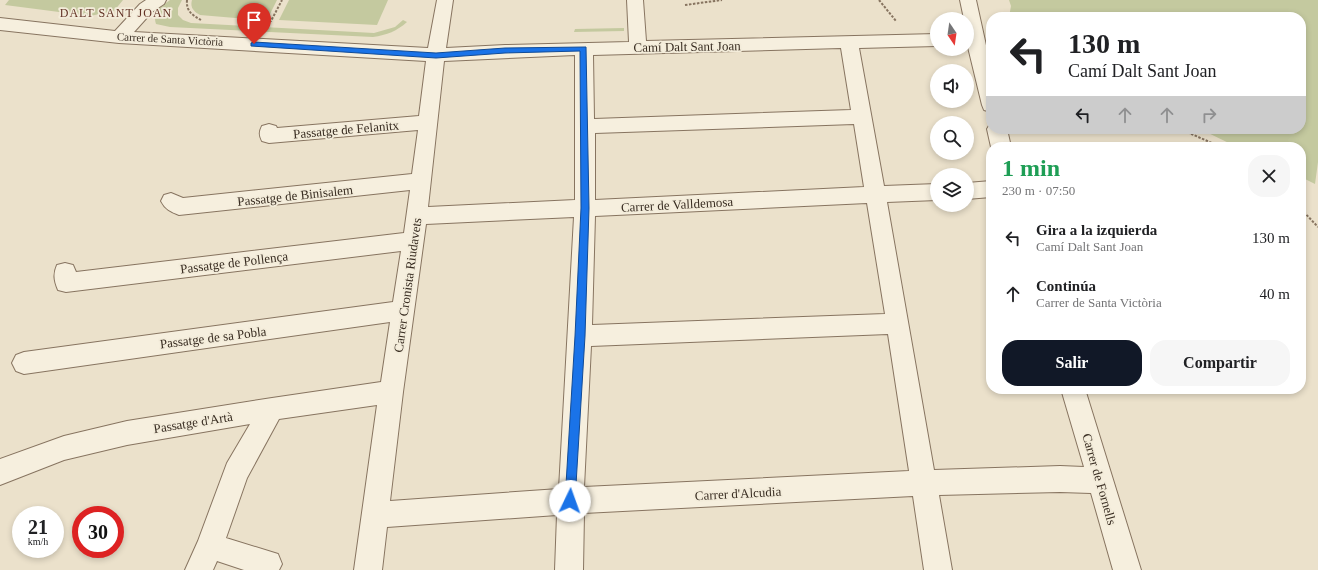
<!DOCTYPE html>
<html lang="es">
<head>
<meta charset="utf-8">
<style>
  :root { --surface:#fff; --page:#f6f6f6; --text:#202124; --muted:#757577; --accent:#111827 }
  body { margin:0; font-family:Georgia,serif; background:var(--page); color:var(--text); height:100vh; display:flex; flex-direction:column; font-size:15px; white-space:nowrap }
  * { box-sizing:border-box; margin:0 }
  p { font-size:13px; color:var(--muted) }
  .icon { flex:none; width:22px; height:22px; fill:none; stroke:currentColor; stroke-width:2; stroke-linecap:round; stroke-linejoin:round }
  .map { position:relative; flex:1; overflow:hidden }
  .details { position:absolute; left:986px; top:142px; width:320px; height:252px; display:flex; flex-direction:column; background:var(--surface); border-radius:16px; box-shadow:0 2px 6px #0003 }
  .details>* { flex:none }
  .banner { position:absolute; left:986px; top:12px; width:320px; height:122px; border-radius:16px; box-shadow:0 2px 6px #0003; background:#fff; color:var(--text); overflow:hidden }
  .needle { width:26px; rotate:167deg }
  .controls { position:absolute; left:930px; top:12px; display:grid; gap:8px }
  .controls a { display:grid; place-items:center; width:44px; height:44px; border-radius:50%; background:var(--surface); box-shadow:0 2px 6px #0003; font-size:20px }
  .speed { position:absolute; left:12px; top:506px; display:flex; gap:8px; font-size:20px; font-weight:700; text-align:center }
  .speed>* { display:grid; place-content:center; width:52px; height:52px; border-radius:50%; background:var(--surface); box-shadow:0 2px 6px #0003; line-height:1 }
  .speed small { font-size:10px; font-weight:400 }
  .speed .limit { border:6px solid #d22; background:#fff; color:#111 }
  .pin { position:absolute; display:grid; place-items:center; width:34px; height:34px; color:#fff; margin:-41px -17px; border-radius:50% 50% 50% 0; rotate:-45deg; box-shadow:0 0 4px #0007 }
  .pin .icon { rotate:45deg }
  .me { position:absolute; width:44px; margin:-22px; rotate:3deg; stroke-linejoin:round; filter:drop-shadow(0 0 3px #0008) }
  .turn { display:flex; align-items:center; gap:14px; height:84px; padding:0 16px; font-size:18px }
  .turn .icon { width:52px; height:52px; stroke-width:2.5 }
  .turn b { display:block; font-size:28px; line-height:34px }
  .lanes { display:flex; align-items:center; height:38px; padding:0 16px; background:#0003; justify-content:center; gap:20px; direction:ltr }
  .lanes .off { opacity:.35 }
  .round { display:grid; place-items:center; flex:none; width:42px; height:42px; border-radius:16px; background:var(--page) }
  .head { display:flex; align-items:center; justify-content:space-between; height:68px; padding:0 16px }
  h1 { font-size:24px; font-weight:600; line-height:30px; color:#1e9e55 }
  .primary-button { display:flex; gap:8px; margin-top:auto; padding:8px 16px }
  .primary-button a { flex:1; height:46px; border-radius:16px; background:var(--accent); color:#fff; font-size:16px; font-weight:600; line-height:46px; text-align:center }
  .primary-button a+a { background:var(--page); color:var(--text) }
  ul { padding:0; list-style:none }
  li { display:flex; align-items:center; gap:12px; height:56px; padding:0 16px }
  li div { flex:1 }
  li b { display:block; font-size:15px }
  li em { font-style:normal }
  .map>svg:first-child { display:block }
  .green { fill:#c4c99f }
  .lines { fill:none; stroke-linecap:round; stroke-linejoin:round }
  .street-casing { stroke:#877460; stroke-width:2 }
  .path { stroke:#877460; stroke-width:2; stroke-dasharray:2.5 1.5; stroke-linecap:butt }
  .street { fill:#f6efde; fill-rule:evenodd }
  .route { fill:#1a73e8; stroke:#114b97 }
  .labels { text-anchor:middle; stroke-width:3.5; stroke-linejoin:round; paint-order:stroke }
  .far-street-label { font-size:11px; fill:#392d22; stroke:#f3ecda }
  .far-neighbourhood-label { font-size:12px; letter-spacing:1px; fill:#623225; stroke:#f3ecda }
  .street-label { font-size:13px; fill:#392d22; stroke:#f3ecda }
</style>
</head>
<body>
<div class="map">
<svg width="1318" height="570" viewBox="0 0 1318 570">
  <rect width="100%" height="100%" fill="#ebe1cb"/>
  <g class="green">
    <polygon points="9,0 123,0 114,11 90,16 5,5"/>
    <path d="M170 0H182L178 8V15L183 20 191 23 374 33 395 27 403 20 407 22C397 31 387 35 373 37L170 27 156 24C152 12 161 6 170 0Z"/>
    <path d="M192 0H277L268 18 260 20 200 15C193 11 190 7 192 0Z"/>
    <polygon points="289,0 388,0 377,25 279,20"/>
    <polygon points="1009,0 1318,0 1318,162 1315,184 1301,177 1301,147 1237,147 1200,129 1301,129 1301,17 1009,17 1011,6"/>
    <polygon points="624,28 624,31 574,32 575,29"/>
  </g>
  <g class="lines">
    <g class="street-casing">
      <g id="street">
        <path d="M146 0H166L164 4 152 12 134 32 428 48 437 0H453L446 48 505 45 629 42 627 0H643L646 41 937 34V46L859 48 884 186 937 184V200L887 202 934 470 1060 466 1084 467 1061 389H1085L1141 570H1113L1091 493 1060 492 939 495 952 570H924L913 496 584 513 583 570H555L557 515 387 527 382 570H354L377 405 279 419 247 478 226 538 278 554 282 564 279 570H244L217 561 213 570H185L198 541 227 463 250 424 127 445 64 460 0 485V459L64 436 127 421 272 398 381 382 390 322 24 374 16 371 12 363 16 355 24 352 393 302 401 251 66 292 58 290C54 281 53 274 57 265L65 263 73 265 76 272 404 233 410 190 179 215C171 212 165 209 161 201L164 195 171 193 183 198 412 174 418 130 269 143 262 141C259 135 259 132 262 126L269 124 276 126 277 128 419 116 426 61 119 43 0 30V18L115 31 140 4ZM841 48 851 110 594 119 593 55ZM575 55V200L428 207 444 61ZM854 124 864 187 595 200V133ZM867 203 885 314 592 325 595 216ZM574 217 559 489 390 501 403 392 426 224ZM888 334 909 471 584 487 591 346Z"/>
        <polygon points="960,0 976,0 991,68 991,112 984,110 982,105 967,43 967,19 964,19"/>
        <polygon points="990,124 991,129 1007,129 1011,147 991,147 987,129"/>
        <polygon points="991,181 991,197 967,199 967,183"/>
      </g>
    </g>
    <g class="path">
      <path d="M187 0C186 11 192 15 201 20"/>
      <polyline points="879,0 896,21"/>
      <polyline points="685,5 722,0"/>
      <polyline points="265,23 271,21 282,0"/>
      <polyline points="1180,129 1221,147"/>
      <polyline points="1301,209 1318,227"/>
    </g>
    <use href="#street" class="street"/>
  </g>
  <polygon class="route" points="254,42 436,53 505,48 586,47 589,208 585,336 575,501 574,505 570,507 566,505 565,501 575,336 581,208 580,51 505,53 436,58 251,46 251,43"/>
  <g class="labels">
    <g class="far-street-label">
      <text transform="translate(170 39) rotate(3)" y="4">Carrer de Santa Victòria</text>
    </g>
    <g class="far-neighbourhood-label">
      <text x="116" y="17">DALT SANT JOAN</text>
    </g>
    <g class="street-label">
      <text transform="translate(687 46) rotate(-1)" y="5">Camí Dalt Sant Joan</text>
      <text transform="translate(346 129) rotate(-5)" y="5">Passatge de Felanitx</text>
      <text transform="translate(295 195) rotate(-6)" y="5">Passatge de Binisalem</text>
      <text transform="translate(677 204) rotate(-3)" y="5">Carrer de Valldemosa</text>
      <text transform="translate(234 262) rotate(-7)" y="5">Passatge de Pollença</text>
      <text transform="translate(407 285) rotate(-82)" y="5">Carrer Cronista Riudavets</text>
      <text transform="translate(213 337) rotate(-7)" y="5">Passatge de sa Pobla</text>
      <text transform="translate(193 422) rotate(-9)" y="5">Passatge d'Artà</text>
      <text transform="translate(1100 479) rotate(74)" y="5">Carrer de Fornells</text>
      <text transform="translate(738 493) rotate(-3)" y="5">Carrer d'Alcudia</text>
    </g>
  </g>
</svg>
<div class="controls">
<a><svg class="needle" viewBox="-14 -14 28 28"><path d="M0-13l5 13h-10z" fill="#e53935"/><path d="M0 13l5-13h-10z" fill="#757577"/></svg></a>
<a><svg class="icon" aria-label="sound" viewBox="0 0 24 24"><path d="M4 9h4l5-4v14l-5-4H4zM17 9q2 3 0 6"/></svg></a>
<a><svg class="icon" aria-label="search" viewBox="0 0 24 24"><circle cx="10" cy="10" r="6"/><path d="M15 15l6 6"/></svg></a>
<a><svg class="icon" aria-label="layers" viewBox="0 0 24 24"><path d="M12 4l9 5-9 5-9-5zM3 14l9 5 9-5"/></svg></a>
</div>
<div class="speed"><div>21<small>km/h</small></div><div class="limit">30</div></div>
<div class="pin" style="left:254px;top:44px;background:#d93025"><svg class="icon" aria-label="arrive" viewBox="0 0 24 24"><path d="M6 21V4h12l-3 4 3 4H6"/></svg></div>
<svg class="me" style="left:570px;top:501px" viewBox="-20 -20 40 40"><circle r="19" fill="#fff"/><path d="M0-13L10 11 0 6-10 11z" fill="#1a73e8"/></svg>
<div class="banner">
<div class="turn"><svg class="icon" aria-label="left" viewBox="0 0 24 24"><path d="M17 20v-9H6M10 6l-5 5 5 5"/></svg><div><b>130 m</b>Camí Dalt Sant Joan</div></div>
<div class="lanes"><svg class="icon" aria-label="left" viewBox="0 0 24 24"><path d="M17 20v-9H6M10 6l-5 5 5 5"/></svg><svg class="icon off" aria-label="ahead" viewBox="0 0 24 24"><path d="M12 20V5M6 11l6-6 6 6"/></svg><svg class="icon off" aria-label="ahead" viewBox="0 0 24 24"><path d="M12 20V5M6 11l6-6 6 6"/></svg><svg class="icon off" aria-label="right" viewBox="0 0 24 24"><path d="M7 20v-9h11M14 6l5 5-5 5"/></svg></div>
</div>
<section class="details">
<div class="head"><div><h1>1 min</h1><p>230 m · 07:50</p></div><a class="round"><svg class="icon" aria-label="close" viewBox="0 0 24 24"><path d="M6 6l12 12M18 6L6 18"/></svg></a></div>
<ul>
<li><svg class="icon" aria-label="left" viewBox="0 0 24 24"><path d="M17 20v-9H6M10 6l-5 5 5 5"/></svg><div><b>Gira a la izquierda</b><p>Camí Dalt Sant Joan</p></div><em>130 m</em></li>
<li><svg class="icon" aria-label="ahead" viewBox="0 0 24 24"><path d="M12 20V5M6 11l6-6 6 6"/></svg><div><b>Continúa</b><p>Carrer de Santa Victòria</p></div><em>40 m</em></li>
</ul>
<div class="primary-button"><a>Salir</a><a>Compartir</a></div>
</section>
</div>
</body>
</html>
